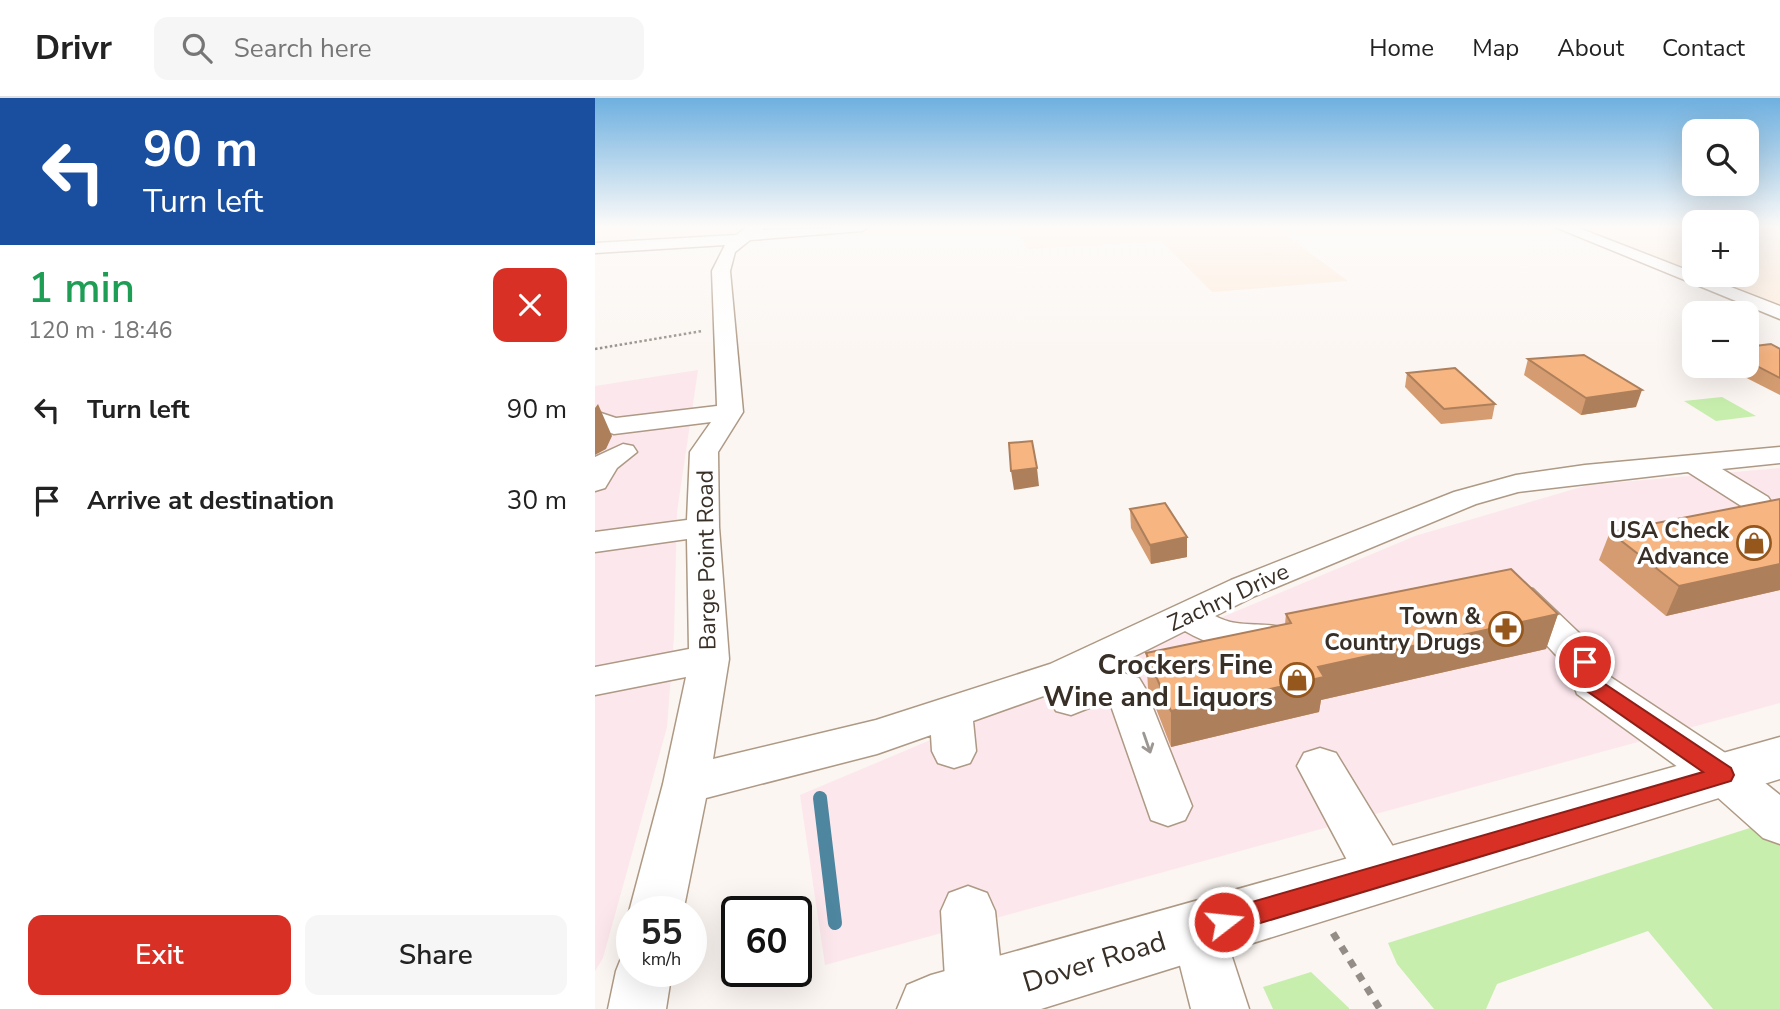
<!DOCTYPE html>
<html lang="en">
<head>
<meta charset="utf-8">
<style>
  :root { --surface:#fff; --page:#f6f6f6; --text:#222; --muted:#767676; --line:#e0e0e0; --accent:#d93025 }
  body { margin:0; font-family:"Nunito Sans",sans-serif; background:var(--page); color:var(--text); height:100vh; display:flex; flex-direction:column; font-size:26px; white-space:nowrap }
  * { box-sizing:border-box; margin:0 }
  p { font-size:23px; color:var(--muted) }
  .icon { flex:none; width:38px; height:38px; fill:none; stroke:currentColor; stroke-width:2; stroke-linecap:round; stroke-linejoin:round }
  .map { position:relative; flex:1; overflow:hidden }
  .drawer { display:flex; flex-direction:column; background:var(--surface); width:595px }
  .drawer>* { flex:none }
  .hud { background:#1a4fa0; color:#fff; overflow:hidden }
  .tools { position:absolute; left:1087px; top:21px; display:grid; gap:14px }
  .tools a { display:grid; place-items:center; width:77px; height:77px; border-radius:14px; background:var(--surface); box-shadow:0 7px 28px #0002; font-size:35px }
  .speed { position:absolute; left:21px; top:798px; display:flex; gap:14px; font-size:35px; font-weight:700; text-align:center }
  .speed>* { display:grid; place-content:center; width:91px; height:91px; border-radius:50%; background:var(--surface); box-shadow:0 7px 28px #0002; line-height:1 }
  .speed small { font-size:18px; font-weight:400 }
  .speed .limit { border:4px solid #111; border-radius:10px; background:#fff; color:#111 }
  .pin { position:absolute; display:grid; place-items:center; width:60px; height:60px; color:#fff; margin:-30px; border:4px solid #fff; border-radius:50%; box-shadow:0 2px 7px #0007 }
  .me { position:absolute; width:77px; margin:-38px; rotate:74deg; stroke-linejoin:round; filter:drop-shadow(0 0 5px #0008) }
  .turn { display:flex; align-items:center; gap:24px; height:147px; padding:0 28px; font-size:32px }
  .turn .icon { width:91px; height:91px; stroke-width:2.5 }
  .turn b { display:block; font-size:49px; line-height:60px }
  .round { display:grid; place-items:center; flex:none; width:74px; height:74px; border-radius:14px; background:var(--page) }
  .headline { display:flex; align-items:center; justify-content:space-between; height:119px; padding:0 28px }
  h1 { font-size:42px; font-weight:600; line-height:52px; color:#1e9e55 }
  .action { display:flex; gap:14px; margin-top:auto; padding:14px 28px }
  .action a { flex:1; height:80px; border-radius:14px; background:var(--accent); color:#fff; font-size:28px; font-weight:600; line-height:80px; text-align:center }
  .action a+a { background:var(--page); color:var(--text) }
  ul { padding:0; list-style:none }
  li { display:flex; align-items:center; gap:21px; height:91px; padding:0 28px }
  li div { flex:1 }
  li b { display:block; font-size:26px }
  li em { font-style:normal }
  header { display:flex; align-items:center; gap:42px; box-sizing:border-box; height:98px; padding:0 35px; background:var(--surface); border-bottom:2px solid var(--line) }
  header strong { font-size:33px }
  nav { display:flex; gap:38px; margin-inline-start:auto; font-size:24px }
  .search { width:490px; height:63px; background:var(--page); display:flex; align-items:center; gap:18px; box-sizing:border-box; padding:0 24px; border-radius:14px; color:var(--muted); font-size:26px }
  main { display:flex; flex:1; min-height:0 }
  .map>svg:first-child { display:block }
  .commercial { fill:#fce7ed }
  .built { fill:#fdebda }
  .green { fill:#c7eead }
  .lines { fill:none; stroke-linecap:round; stroke-linejoin:round }
  .stream { stroke:#4e86a0; stroke-width:14 }
  .minor-casing { stroke:#ae9984; stroke-width:3 }
  .major-casing { stroke:#ae9984; stroke-width:3 }
  .path-far1 { stroke:#948d87; stroke-width:2.5; stroke-dasharray:2.5 2.5; stroke-linecap:butt }
  .path { stroke:#948d87; stroke-width:7; stroke-dasharray:8 8; stroke-linecap:butt }
  .minor { fill:#fff; fill-rule:evenodd }
  .major { fill:#fff; fill-rule:evenodd }
  .wall { fill:#d49c70 }
  .shaded-wall { fill:#ad7f5b }
  .building { fill:#f7b582; stroke:#ad7f5b; stroke-width:2 }
  .oneway { stroke:#9c9793 }
  .route { fill:#d93025; stroke:#8d1f18; stroke-width:2 }
  .labels { text-anchor:middle; stroke-width:7; stroke-linejoin:round; paint-order:stroke }
  .poi-label { font-size:23px; font-weight:bold; fill:#382f27; stroke:#fff; text-anchor:end }
  .street-label { font-size:23px; fill:#382f27; stroke:#fff }
  .near-poi-label { font-size:28px; font-weight:bold; fill:#382f27; stroke:#fff; text-anchor:end }
  .near-street-label { font-size:28px; fill:#382f27; stroke:#fff }
</style>
</head>
<body>
<header>
<strong>Drivr</strong>
<div class="search"><svg class="icon" aria-label="search" viewBox="0 0 24 24"><circle cx="10" cy="10" r="6"/><path d="M15 15l6 6"/></svg>Search here</div>
<nav><a>Home</a><a>Map</a><a>About</a><a>Contact</a></nav>
</header>
<main>
<section class="drawer">
<div class="hud">
<div class="turn"><svg class="icon" aria-label="left" viewBox="0 0 24 24"><path d="M17 20v-9H6M10 6l-5 5 5 5"/></svg><div><b>90 m</b>Turn left</div></div>
</div>
<div class="headline"><div><h1>1 min</h1><p>120 m · 18:46</p></div><a class="round" style="background:#d93025;color:#fff"><svg class="icon" aria-label="close" viewBox="0 0 24 24"><path d="M6 6l12 12M18 6L6 18"/></svg></a></div>
<ul>
<li><svg class="icon" aria-label="left" viewBox="0 0 24 24"><path d="M17 20v-9H6M10 6l-5 5 5 5"/></svg><div><b>Turn left</b></div><em>90 m</em></li>
<li><svg class="icon" aria-label="arrive" viewBox="0 0 24 24"><path d="M6 21V4h12l-3 4 3 4H6"/></svg><div><b>Arrive at destination</b></div><em>30 m</em></li>
</ul>
<div class="action"><a>Exit</a><a>Share</a></div>
</section>
<div class="map">
<svg width="1185" height="911" viewBox="0 0 1185 911">
  <rect width="100%" height="100%" fill="#fbf6f2"/>
  <g class="commercial">
    <polygon points="103,272 82,414 79,539 72,629 8,860 0,873 0,288"/>
    <polygon points="1185,370 1185,605 230,867 205,697 820,438 993,387"/>
  </g>
  <g class="built">
    <polygon points="0,129 38,129 38,142 123,138 112,147 0,157"/>
    <polygon points="420,129 680,129 753,183 617,194 566,143 433,151"/>
    <polygon points="983,129 1099,129 1099,175 1062,160"/>
    <polygon points="1152,129 1185,129 1185,209 1104,177 1152,177"/>
  </g>
  <g class="green">
    <polygon points="1127,299 1161,318 1121,323 1089,303"/>
    <polygon points="1158,729 1185,745 1185,911 1118,911 1053,833 902,886 891,911 839,911 802,866 793,845"/>
    <polygon points="716,874 754,910 754,911 678,911 668,889"/>
  </g>
  <g class="lines">
    <polyline class="stream" points="225,700 240,825"/>
    <g class="minor-casing">
      <g id="minor">
        <path d="M152 129H169L167 132 274 129 267 133 155 142 140 154 135 173 148 314 123 354 124 429 134 561 118 661 281 622 455 566 636 482 859 394 921 377 990 367 1185 349V365L1127 371 1173 399 1177 405 1173 411 1162 414 1151 411 1093 374 923 394 881 406 660 498 620 518C644 531 666 523 690 530L696 539 690 548C655 558 621 551 590 533L508 574 522 573 544 580 550 590 597 708 590 722 573 728 556 722 514 602 476 617 461 613 455 602 460 594 378 623 381 653 375 665 359 670 343 665 337 653 336 637 282 656 111 700 88 814H37V820L34 814 68 686 91 579 0 597V569L94 551 92 441 0 454V434L92 422 95 354 116 324 19 336 0 330V313L21 320 122 308 117 173 130 147 0 155V145L141 137Z"/>
        <polygon points="960,129 981,129 1185,208 1185,221"/>
        <polygon points="28,346 38,348 42,354 22,370 10,390 0,393 0,359"/>
        <polygon points="925,488 938,491 1004,554 1014,578 1144,664 1185,697 1185,746 1168,740 1112,690 982,596 972,569 907,499 912,491"/>
        <polygon points="725,650 741,655 805,760 813,777 805,794 787,800 769,794 702,668 709,655"/>
        <polygon points="373,788 392,795 400,813 409,898 404,911 356,911 351,898 346,813 354,795"/>
        <polygon points="603,806 622,813 654,911 596,911 576,832 584,813"/>
        <polygon points="37,850 37,873 77,873 71,911 13,911 21,873 29,853"/>
      </g>
    </g>
    <g class="major-casing">
      <polygon id="major" points="1185,639 1185,681 446,911 302,911 312,887 336,877"/>
    </g>
    <polyline class="path-far1" points="0,251 107,233"/>
    <polyline class="path" points="738,835 785,911"/>
    <use href="#minor" class="minor"/>
    <use href="#major" class="major"/>
  </g>
  <g class="wall">
    <polygon points="1152,249 1185,251 1185,297 1128,268 1152,268"/>
    <polygon points="933,261 1041,309 986,317 929,277"/>
    <polygon points="812,275 900,306 897,321 846,326 810,289"/>
    <polygon points="1185,401 1185,492 1071,518 1004,462 1015,434"/>
    <polygon points="535,411 592,439 592,459 556,466 536,430"/>
    <polygon points="691,516 963,516 951,551 726,602 724,614 576,649 553,590 551,555 690,526"/>
  </g>
  <g class="shaded-wall">
    <polygon points="1047,292 1041,309 986,317 991,300"/>
    <polygon points="3,306 17,338 11,351 0,357 0,310"/>
    <polygon points="442,370 444,388 419,392 416,373"/>
    <polygon points="592,439 592,459 556,466 555,447"/>
    <polygon points="1185,466 1185,492 1071,518 1084,488"/>
    <polygon points="963,516 951,551 726,602 724,614 576,649 576,613 723,569"/>
  </g>
  <g class="building">
    <polygon points="1176,246 1185,251 1185,280 1152,263 1152,249"/>
    <polygon points="989,257 1047,292 991,300 933,261"/>
    <polygon points="860,270 900,306 849,311 812,275"/>
    <polygon points="437,343 442,370 416,373 414,345"/>
    <polygon points="1185,401 1185,466 1084,488 1015,434"/>
    <polygon points="570,405 592,439 555,447 535,411"/>
    <polygon points="916,471 963,516 723,569 729,579 576,613 551,555 696,525 691,516"/>
  </g>
  <defs><path id="oneway-shaft" d="M-6 0H5M1.5-3L5.5 0L1.5 3" fill="none" stroke-width="1.6" stroke-linecap="round" stroke-linejoin="round" transform="scale(1.75)"/></defs>
  <use class="oneway" href="#oneway-shaft" transform="translate(552 645) rotate(71)"/>
  <linearGradient id="sky" x2="0" y2="1"><stop stop-color="#6eb0e0"/><stop offset="0.5" stop-color="#fdfbf9"/><stop offset="1" stop-color="#fdfbf9" stop-opacity="0"/></linearGradient>
  <rect width="1185" height="257" fill="url(#sky)"/>
  <polygon class="route" points="990,558 996,560 1004,582 1136,670 1139,677 1136,683 629,836 620,833 616,824 620,815 629,812 1108,674 989,591 980,564"/>
  <defs>
    <g id="shop-ring" transform="scale(1.75)"><circle r="9.5" fill="#fff" stroke="#95571c" stroke-width="1.5"/><path d="M-5-2.5h2.3a2.7 3.5 0 0 1 5.4 0H5L5.5 6h-11ZM-1.5-2.5h3a1.5 2.3 0 0 0-3 0Z" fill="#95571c"/></g>
    <g id="pharmacy-ring" transform="scale(1.75)"><circle r="9.5" fill="#fff" stroke="#95571c" stroke-width="1.5"/><path d="M-2-6h4v4h4v4h-4v4h-4v-4h-4v-4h4Z" fill="#95571c"/></g>
  </defs>
  <g fill-rule="evenodd">
    <use href="#shop-ring" x="1159" y="445"/>
    <use href="#pharmacy-ring" x="911" y="531"/>
    <use href="#shop-ring" x="702" y="582"/>
  </g>
  <g class="labels">
    <g class="poi-label">
      <text x="1134" y="440">USA Check<tspan x="1134" dy="26">Advance</tspan></text>
      <text x="886" y="526">Town &amp;<tspan x="886" dy="26">Country Drugs</tspan></text>
    </g>
    <g class="street-label">
      <text transform="translate(111 462) rotate(-91)" y="8">Barge Point Road</text>
      <text transform="translate(633 499) rotate(-25)" y="8">Zachry Drive</text>
    </g>
    <g class="near-poi-label">
      <text x="678" y="576">Crockers Fine<tspan x="678" dy="32">Wine and Liquors</tspan></text>
    </g>
    <g class="near-street-label">
      <text transform="translate(499 863) rotate(-17)" y="10">Dover Road</text>
    </g>
  </g>
</svg>
<div class="tools">
<a><svg class="icon" aria-label="search" viewBox="0 0 24 24"><circle cx="10" cy="10" r="6"/><path d="M15 15l6 6"/></svg></a>
<a>+</a>
<a>−</a>
</div>
<div class="speed"><div>55<small>km/h</small></div><div class="limit">60</div></div>
<div class="pin" style="left:990px;top:564px;background:#d93025"><svg class="icon" aria-label="arrive" viewBox="0 0 24 24"><path d="M6 21V4h12l-3 4 3 4H6"/></svg></div>
<svg class="me" style="left:629px;top:824px" viewBox="-20 -20 40 40"><circle r="17" fill="#d93025" stroke="#fff" stroke-width="3"/><path d="M0-11L8 9 0 5-8 9z" fill="#fff"/></svg>
</div>
</main>
</body>
</html>
